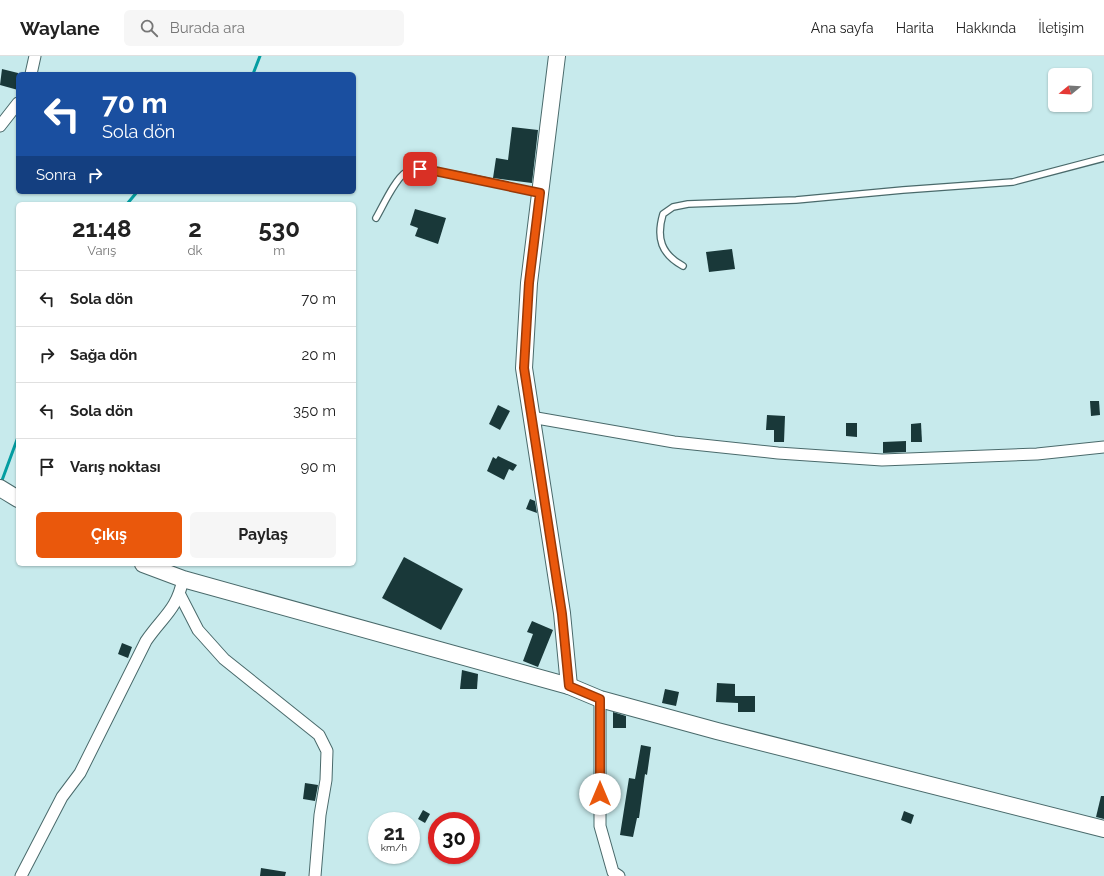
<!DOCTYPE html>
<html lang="tr">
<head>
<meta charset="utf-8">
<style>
  :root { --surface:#fff; --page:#f6f6f6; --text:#222; --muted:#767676; --line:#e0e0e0; --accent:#ea580c }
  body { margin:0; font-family:Raleway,sans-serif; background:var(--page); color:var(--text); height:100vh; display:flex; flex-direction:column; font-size:15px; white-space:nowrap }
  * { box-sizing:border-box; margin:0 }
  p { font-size:13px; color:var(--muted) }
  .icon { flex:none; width:22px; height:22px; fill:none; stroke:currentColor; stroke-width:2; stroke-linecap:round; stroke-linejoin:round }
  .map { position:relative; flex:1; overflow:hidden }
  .details { position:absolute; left:16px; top:146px; width:340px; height:364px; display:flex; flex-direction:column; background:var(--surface); border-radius:6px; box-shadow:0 1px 3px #0004 }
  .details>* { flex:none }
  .top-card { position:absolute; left:16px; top:16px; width:340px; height:122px; border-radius:6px; box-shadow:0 1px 3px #0004; background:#1a4fa0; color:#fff; overflow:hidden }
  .needle { width:26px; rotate:252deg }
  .controls { position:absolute; left:1048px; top:12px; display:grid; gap:8px }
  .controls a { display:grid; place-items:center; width:44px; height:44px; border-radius:6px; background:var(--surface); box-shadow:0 1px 3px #0004; font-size:20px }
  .speed { position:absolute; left:368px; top:756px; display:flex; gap:8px; font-size:20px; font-weight:700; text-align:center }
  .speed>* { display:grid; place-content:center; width:52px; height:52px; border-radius:50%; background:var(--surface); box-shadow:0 1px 3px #0004; line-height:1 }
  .speed small { font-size:10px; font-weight:400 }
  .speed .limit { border:6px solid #d22; background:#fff; color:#111 }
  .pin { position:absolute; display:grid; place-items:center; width:34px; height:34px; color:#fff; margin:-17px; border-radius:8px; box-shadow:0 2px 6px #0006 }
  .me { position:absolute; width:44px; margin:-22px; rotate:0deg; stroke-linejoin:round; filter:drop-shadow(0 0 3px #0008) }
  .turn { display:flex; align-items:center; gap:14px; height:84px; padding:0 20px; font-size:18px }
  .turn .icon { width:52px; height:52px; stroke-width:2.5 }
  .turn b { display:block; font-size:28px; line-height:34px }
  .then { display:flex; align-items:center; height:38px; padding:0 20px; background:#0003; gap:8px; font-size:15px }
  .eta { display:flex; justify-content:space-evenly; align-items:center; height:68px; text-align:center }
  .eta b { font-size:24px; font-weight:700; line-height:28px }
  .primary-button { display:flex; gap:8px; margin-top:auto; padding:8px 20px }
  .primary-button a { flex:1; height:46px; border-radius:6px; background:var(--accent); color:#fff; font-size:16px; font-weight:700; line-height:46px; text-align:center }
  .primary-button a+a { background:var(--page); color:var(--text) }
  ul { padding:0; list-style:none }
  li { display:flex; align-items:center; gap:12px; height:56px; padding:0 20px; border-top:1px solid var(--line) }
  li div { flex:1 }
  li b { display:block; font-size:15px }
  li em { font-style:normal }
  header { display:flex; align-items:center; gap:24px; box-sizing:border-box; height:56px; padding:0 20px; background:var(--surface); border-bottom:1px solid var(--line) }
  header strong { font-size:19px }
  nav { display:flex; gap:22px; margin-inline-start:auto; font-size:14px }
  .search { width:280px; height:36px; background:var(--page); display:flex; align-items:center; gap:10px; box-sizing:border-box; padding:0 14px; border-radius:6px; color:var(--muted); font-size:15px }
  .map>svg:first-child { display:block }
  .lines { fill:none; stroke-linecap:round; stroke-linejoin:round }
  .stream { stroke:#049da1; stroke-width:3 }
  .building { fill:#193839 }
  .lane-casing { stroke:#4a6a6b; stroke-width:8 }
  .street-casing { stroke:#4a6a6b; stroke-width:13 }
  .secondary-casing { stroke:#4a6a6b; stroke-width:18 }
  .lane { stroke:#fff; stroke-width:5.5 }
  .street { stroke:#fff; stroke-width:11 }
  .secondary { stroke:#fff; stroke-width:16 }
  .route-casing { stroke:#983908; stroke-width:10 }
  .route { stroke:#ea580c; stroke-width:7 }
</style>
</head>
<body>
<header>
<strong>Waylane</strong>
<div class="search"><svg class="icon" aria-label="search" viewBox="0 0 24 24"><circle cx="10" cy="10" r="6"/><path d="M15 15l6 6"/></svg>Burada ara</div>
<nav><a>Ana sayfa</a><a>Harita</a><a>Hakkında</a><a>İletişim</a></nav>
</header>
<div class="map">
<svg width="1104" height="820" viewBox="0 0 1104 820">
  <rect width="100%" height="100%" fill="#c7eaec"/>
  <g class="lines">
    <g class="stream">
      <polyline points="253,18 260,0"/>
      <polyline points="127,148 137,136"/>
      <polyline points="1,427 18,381"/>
    </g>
  </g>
  <g class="building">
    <polygon points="2,13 18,17 18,34 0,29"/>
    <polygon points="512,71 538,74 532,127 493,122 496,102 508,104"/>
    <polygon points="415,153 446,162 438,188 415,180 418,172 410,169"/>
    <polygon points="732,193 735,213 709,216 706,196"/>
    <polygon points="1090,345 1099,345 1100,359 1091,360"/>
    <polygon points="498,349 510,355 500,374 489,368"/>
    <polygon points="767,359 785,360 784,386 774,386 774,374 766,374"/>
    <polygon points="846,367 857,367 857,381 846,380"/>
    <polygon points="921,367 922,386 911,386 911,368"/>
    <polygon points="906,385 906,396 883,397 883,386"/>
    <polygon points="498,400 517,409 513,415 509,413 504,424 487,415 493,401 496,403"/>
    <polygon points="530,443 535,445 537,457 526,453"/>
    <polygon points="404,501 463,533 441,574 382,542"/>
    <polygon points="532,565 553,574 538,611 523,605 533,578 527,576"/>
    <polygon points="122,587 132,591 128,602 118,598"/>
    <polygon points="462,614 478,618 477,633 460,633"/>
    <polygon points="717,627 735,628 735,640 755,640 755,656 738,656 738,647 716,646"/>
    <polygon points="665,633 679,636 676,650 662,647"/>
    <polygon points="613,656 626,660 626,672 613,672"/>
    <polygon points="641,689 651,691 647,719 645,718 639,762 637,762 633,781 620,779 629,722 635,723"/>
    <polygon points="305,727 318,729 315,745 303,743"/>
    <polygon points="1101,740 1104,740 1104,763 1096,761"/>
    <polygon points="423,754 430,758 425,767 418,763"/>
    <polygon points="904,755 914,759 911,768 901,764"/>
    <polygon points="261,812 286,816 285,820 260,820"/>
  </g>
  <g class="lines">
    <g class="lane-casing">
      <g id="lane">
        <path d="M376 162C383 150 395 123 406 116 420 107 519 133 539 137"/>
        <path d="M683 210C661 198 656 182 663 158L673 151 688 148 796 144 903 134 1013 126 1104 102"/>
      </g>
    </g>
    <g class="street-casing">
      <g id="street">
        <polyline points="31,18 35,0"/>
        <polyline points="0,70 18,47"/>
        <polyline points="531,361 674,386 778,397 882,404 1037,398 1104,391"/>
        <polyline points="180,539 198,574 224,603 319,679 327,695 326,724 320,759 315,820"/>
        <polyline points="600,643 600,770 613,816 619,820"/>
        <path d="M21 820 62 741 80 717 146 585C163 560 177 554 183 523"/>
      </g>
    </g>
    <g class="secondary-casing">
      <g id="secondary">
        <polyline points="557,0 529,227 524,312 562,557 569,630"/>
        <polyline points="0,432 18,443"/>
        <polyline points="143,508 183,523 569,630 600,643 717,675 1104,773"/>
      </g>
    </g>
    <use href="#lane" class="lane"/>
    <use href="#street" class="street"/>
    <use href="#secondary" class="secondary"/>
  </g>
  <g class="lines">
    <g class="route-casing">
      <polyline id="route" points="420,113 430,114 540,137 529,227 524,312 562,558 569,630 600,643 600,738"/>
    </g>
    <use href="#route" class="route"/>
  </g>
</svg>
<div class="controls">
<a><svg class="needle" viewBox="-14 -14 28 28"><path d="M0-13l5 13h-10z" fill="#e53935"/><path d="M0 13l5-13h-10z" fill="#767676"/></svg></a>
</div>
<div class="speed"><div>21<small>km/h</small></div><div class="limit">30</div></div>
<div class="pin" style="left:420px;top:113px;background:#d93025"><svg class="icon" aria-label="arrive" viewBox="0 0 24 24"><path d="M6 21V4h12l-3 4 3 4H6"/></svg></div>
<svg class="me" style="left:600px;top:738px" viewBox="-20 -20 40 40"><circle r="19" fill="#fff"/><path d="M0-13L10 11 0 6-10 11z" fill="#ea580c"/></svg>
<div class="top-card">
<div class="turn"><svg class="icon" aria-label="left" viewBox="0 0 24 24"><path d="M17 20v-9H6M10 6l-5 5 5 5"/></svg><div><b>70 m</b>Sola dön</div></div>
<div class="then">Sonra<svg class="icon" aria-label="right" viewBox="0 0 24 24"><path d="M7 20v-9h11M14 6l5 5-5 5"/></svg></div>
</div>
<section class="details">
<div class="eta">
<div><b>21:48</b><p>Varış</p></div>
<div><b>2</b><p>dk</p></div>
<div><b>530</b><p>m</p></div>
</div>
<ul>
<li><svg class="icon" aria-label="left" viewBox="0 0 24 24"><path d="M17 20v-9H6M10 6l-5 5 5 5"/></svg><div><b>Sola dön</b></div><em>70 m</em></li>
<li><svg class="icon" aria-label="right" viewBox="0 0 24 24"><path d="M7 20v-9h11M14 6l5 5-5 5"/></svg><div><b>Sağa dön</b></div><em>20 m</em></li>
<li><svg class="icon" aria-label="left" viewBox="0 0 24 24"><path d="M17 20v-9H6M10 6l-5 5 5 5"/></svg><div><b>Sola dön</b></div><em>350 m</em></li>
<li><svg class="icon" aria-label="arrive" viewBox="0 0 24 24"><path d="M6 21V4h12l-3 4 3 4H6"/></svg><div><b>Varış noktası</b></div><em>90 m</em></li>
</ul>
<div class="primary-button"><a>Çıkış</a><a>Paylaş</a></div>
</section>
</div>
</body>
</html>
